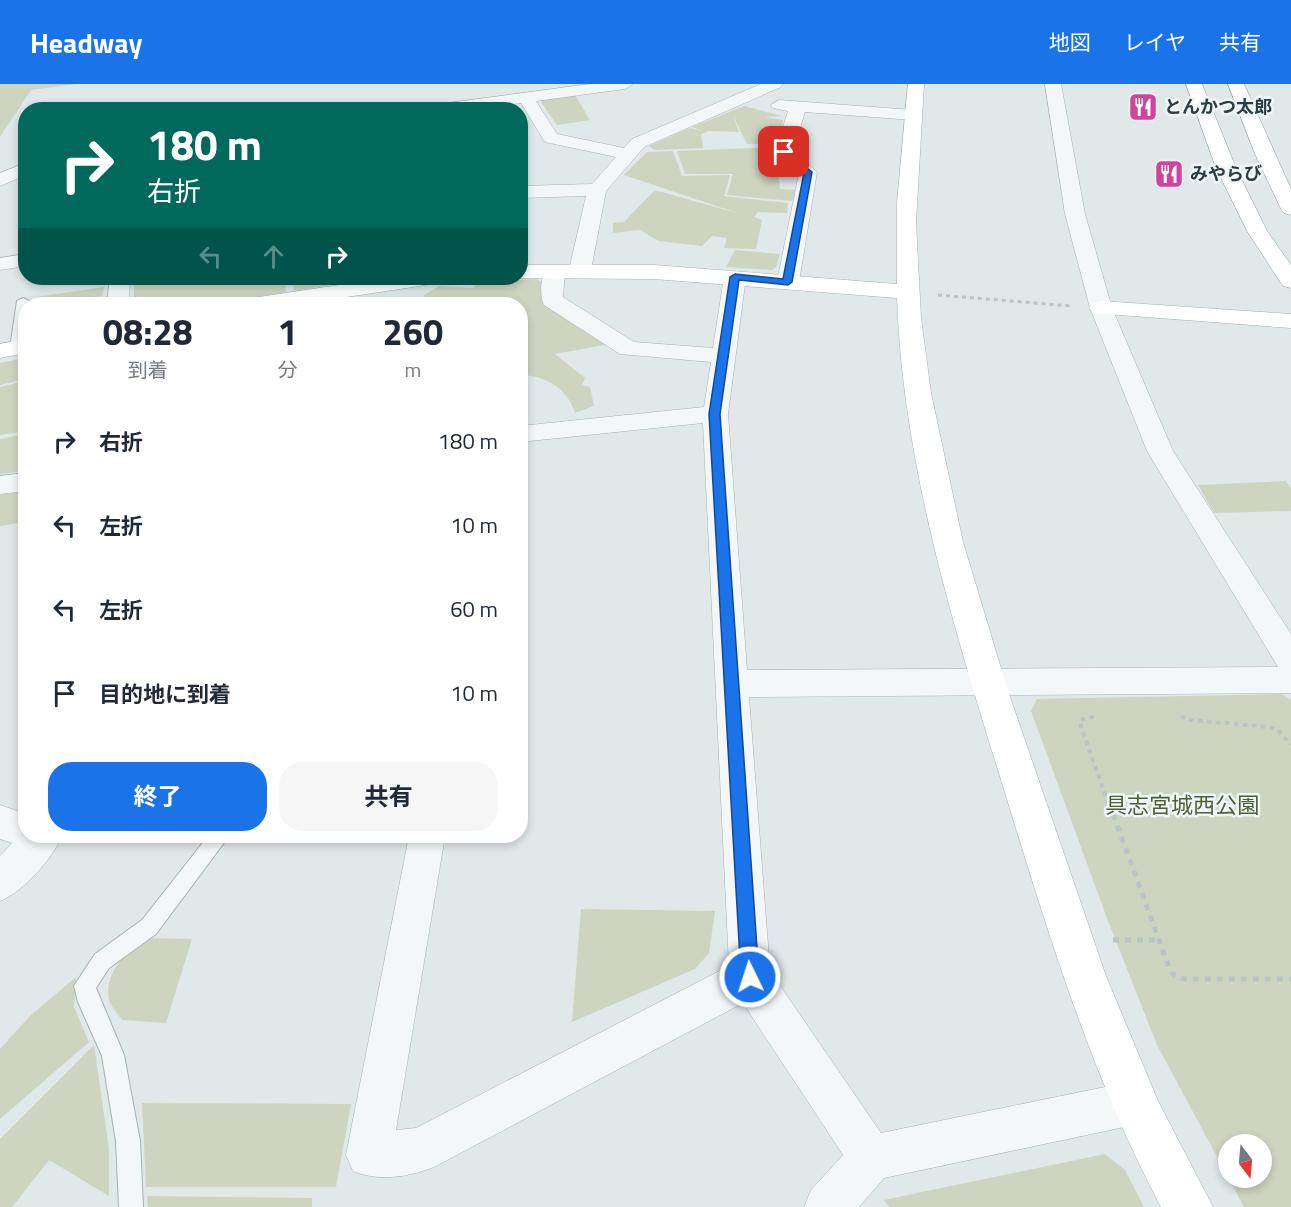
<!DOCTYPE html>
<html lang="ja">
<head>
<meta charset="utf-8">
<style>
  :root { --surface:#fff; --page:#f6f6f7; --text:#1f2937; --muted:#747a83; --accent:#1a73e8 }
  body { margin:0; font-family:"Titillium Web","Noto Sans JP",sans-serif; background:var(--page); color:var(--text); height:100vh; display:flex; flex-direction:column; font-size:22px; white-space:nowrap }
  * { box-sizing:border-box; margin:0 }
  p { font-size:20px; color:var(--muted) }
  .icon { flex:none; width:33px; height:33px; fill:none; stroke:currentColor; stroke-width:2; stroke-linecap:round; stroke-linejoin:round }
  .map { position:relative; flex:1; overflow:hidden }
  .drawer { position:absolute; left:18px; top:213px; width:510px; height:546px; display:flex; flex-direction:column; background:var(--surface); border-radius:24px; box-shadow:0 3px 9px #0003 }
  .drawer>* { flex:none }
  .guide { position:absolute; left:18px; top:18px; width:510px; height:183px; border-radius:24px; box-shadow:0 3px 9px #0003; background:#00695c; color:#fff; overflow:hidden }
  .needle { width:39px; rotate:164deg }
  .tools { position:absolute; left:1218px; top:1050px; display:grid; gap:12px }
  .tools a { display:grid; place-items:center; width:54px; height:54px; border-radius:50%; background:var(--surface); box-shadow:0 3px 9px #0003; font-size:30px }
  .pin { position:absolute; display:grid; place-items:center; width:51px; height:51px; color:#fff; margin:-26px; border-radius:12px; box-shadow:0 3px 9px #0006 }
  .me { position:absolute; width:66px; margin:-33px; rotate:356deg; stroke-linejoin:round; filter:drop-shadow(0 0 4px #0008) }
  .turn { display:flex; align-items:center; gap:21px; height:126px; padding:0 30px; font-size:27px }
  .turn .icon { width:78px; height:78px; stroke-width:2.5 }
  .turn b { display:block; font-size:42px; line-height:51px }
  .lanes { display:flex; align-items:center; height:57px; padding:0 30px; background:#0003; justify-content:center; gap:30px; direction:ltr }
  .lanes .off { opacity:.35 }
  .eta { display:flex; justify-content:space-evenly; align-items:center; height:102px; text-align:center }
  .eta b { font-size:36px; font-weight:700; line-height:42px }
  .cta { display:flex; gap:12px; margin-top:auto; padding:12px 30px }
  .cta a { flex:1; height:69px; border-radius:24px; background:var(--accent); color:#fff; font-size:24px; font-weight:700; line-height:69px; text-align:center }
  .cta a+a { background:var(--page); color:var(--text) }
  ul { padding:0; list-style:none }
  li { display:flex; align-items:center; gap:18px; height:84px; padding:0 30px }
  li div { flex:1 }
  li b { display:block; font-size:22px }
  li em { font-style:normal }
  header { display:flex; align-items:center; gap:36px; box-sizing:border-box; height:84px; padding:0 30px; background:var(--accent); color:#fff }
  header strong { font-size:28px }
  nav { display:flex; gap:33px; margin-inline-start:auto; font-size:21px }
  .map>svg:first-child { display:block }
  .green { fill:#cfd4c1; fill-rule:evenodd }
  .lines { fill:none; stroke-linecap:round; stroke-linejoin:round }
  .lane-casing { stroke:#a5b2b4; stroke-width:2 }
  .street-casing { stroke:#a5b2b4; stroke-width:1 }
  .secondary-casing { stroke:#a5b2b4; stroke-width:1 }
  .highway-casing { stroke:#879da1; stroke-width:1 }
  .path-far2 { stroke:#bac3c5; stroke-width:3; stroke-dasharray:4 4; stroke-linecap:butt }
  .path-far1 { stroke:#bac3c5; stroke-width:4; stroke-dasharray:4.5 4.5; stroke-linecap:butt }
  .path { stroke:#bac3c5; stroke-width:5; stroke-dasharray:6 6; stroke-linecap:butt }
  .lane { fill:#f3f7f8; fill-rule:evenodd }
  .street { fill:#f3f7f8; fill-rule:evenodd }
  .secondary { fill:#fff; fill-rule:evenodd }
  .highway { fill:#fff; fill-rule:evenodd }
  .route { fill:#1a73e8; stroke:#114b97; stroke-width:1.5 }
  .labels { text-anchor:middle; stroke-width:5; stroke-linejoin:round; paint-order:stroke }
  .far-poi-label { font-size:18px; font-weight:bold; fill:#293e42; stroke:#f0f6f7; text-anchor:start }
  .park-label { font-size:22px; fill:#505e35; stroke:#f0f6f7 }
</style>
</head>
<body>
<header>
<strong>Headway</strong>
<nav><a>地図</a><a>レイヤ</a><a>共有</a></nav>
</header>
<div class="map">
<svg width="1291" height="1123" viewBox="0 0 1291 1123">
  <rect width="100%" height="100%" fill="#e0e8ea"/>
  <g class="green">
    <polygon points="0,0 76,0 31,6 0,53"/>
    <polygon points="575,11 590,36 557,41 541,18 545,15"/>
    <polygon points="744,22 782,32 764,33 783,36 779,59 747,60 733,31 739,48 709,47 701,50 703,64 654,66 649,62 690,44 704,47 692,43"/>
    <polygon points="775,63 780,105 796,106 792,117 727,111 733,90 685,90 677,67"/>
    <polygon points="673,67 682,92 730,91 724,112 788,119 787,129 758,128 754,133 762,136 756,165 724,164 727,154 712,152 702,162 658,157 640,146 613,149 613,139 624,138 655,106 740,130 624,91 647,68"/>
    <polygon points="735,166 780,170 776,183 772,186 726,183"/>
    <polygon points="134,194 284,194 286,208 217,220 134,220"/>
    <polygon points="292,194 370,194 294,207"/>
    <path d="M537 195 543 199 542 217 609 260 555 270 585 294 582 301 590 303 594 322 575 329C568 305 545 291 521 291L520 220H381L423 218 424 211 439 202 473 204 478 198Z"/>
    <polygon points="104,203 102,212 34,220 36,213"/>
    <polygon points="25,274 25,295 0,301 0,279"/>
    <polygon points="25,297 25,347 0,351 0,303"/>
    <polygon points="25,350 25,387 0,390 0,355"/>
    <polygon points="1286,397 1291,404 1291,427 1214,429 1198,401"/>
    <polygon points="25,407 25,438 0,442 0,411"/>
    <path d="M1282 610 1291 616V1123H1244L1157 961 1108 837 1031 627 1037 615ZM1228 1060H1262V1094H1228Z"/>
    <polygon points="581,825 715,827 709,869 695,885 572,938"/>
    <path d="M147 854 192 855 166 939 122 936C118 931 111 922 109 916 103 889 127 867 147 854Z"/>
    <polygon points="76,893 74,923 89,958 0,1035 0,965 30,932"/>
    <polygon points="94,961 109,1065 109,1112 49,1076 12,1123 0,1123 0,1055"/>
    <polygon points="142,1019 351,1020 336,1103 146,1103"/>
    <polygon points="1105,1070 1125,1086 1144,1123 889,1123 884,1116"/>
    <polygon points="147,1112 312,1114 312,1123 148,1123"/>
  </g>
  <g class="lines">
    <g class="lane-casing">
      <g id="lane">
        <polygon points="23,214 29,217 26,220 22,264 16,268 10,264 17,217"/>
        <polygon points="208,752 229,752 156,850 109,884 96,904 124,971 140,1057 143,1123 119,1123 116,1057 102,972 78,918 74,902 95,870 142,836"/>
      </g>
    </g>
    <g class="street-casing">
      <g id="street">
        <polygon points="590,0 633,0 625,5 536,17 557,50 624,64 632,55 761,0 783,0 781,3 644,63 606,107 591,186 587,190 573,190 569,186 586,112 520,114 520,102 592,100 616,73 545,58 521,19 473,26 425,26 433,21"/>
        <path d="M1045 0H1061L1085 130 1112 224 1173 367 1291 550V609L749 613 770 887 881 1049 1134 997 1150 1003 1156 1019 1150 1035 1134 1041 884 1094 859 1123H804L811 1106 843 1071 743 919 436 1082C411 1093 378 1098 353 1087L346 1071 409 752H445L396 1046 416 1044 729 882 703 339 520 358V342L704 323 711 278 620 270 544 221C539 212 541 191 547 183H561L565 187 563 213 634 258 713 264 724 193 727 188H743L746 193 728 330 747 586 1278 583 1147 367 1090 224 1065 130Z"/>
        <polygon points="779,16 913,26 921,31 913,36 805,28 793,67 817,88 799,198 796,203 780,203 777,198 799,89 775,68 788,27 773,24 771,21"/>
        <polygon points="192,21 208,22 210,26 184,26"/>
        <polygon points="26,79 26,91 0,102 0,89"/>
        <polygon points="26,170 26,182 0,186 0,174"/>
        <polygon points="110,194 130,194 129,220 107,220"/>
        <polygon points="26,389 26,407 0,410 0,392"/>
        <path d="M0 721 26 730V752H62C53 774 22 809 0 817V772L12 759 0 755Z"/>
      </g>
    </g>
    <g class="secondary-casing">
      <g id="secondary">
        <path d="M908 0H924L916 138 921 234 931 309 963 458 1007 604 1106 892 1158 1017 1213 1123H1161C1092 993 1049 852 1006 712 956 551 903 384 897 214L654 195 515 194H520V181H654L897 200V119Z"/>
        <polygon points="386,194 437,194 434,199 426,201 300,220 247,220 251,215 259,213"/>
        <polygon points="1101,217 1291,230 1291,244 1093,229 1089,224 1093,219"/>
        <polygon points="26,255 26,269 0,274 0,260"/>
      </g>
    </g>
    <g class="highway-casing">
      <g id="highway">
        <polygon points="1186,0 1202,0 1236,84 1267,147 1291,181 1291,204 1283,202 1247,147 1216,84"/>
        <polygon points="1228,0 1244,0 1291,105 1291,131 1284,129 1281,125 1255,70"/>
      </g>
    </g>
    <polyline class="path-far2" points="938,211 1071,222"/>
    <g class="path-far1">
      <polyline points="1181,632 1190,636 1269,643 1278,646 1291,661"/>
      <polyline points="1094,633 1080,636 1081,643 1109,721"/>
    </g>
    <g class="path">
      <polyline points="1109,719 1171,889 1184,895 1291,895"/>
      <polyline points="1113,856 1158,856"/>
    </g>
    <use href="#lane" class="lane"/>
    <use href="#street" class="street"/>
    <use href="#secondary" class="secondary"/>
    <use href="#highway" class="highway"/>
  </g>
  <polygon class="route" points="784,66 812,88 792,198 788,201 739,196 720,330 759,893 756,900 750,902 744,900 741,893 709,330 730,193 735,190 783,195 804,89 781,70"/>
  <defs>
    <g id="restaurant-square" transform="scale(1.5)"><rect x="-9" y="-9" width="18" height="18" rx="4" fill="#d1439d" stroke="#f0f6f7"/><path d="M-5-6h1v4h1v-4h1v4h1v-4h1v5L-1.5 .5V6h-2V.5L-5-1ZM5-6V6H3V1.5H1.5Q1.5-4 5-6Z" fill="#fff"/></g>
  </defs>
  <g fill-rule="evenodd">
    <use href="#restaurant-square" x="1143" y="23"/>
    <use href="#restaurant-square" x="1169" y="90"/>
  </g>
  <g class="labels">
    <g class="far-poi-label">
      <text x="1164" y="29">とんかつ太郎</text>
      <text x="1190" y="96">みやらび</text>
    </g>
    <g class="park-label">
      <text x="1182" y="729">具志宮城西公園</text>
    </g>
  </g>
</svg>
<div class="tools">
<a><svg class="needle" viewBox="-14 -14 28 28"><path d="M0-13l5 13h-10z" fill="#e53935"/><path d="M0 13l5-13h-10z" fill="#747a83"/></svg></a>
</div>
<div class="pin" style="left:784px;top:68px;background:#d93025"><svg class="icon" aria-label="arrive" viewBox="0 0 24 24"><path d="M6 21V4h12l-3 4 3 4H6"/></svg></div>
<svg class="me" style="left:750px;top:893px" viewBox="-20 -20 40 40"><circle r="17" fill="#1a73e8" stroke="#fff" stroke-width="3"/><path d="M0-11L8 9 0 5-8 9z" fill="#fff"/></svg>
<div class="guide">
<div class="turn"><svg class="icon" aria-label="right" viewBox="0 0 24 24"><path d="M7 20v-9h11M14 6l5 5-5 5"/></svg><div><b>180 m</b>右折</div></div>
<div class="lanes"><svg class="icon off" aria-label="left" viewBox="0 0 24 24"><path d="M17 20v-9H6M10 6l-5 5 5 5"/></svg><svg class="icon off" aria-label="ahead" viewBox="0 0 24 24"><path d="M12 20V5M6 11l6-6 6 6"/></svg><svg class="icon" aria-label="right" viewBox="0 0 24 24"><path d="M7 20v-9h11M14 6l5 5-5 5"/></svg></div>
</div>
<section class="drawer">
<div class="eta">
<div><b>08:28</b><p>到着</p></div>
<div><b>1</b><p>分</p></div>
<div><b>260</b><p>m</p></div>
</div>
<ul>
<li><svg class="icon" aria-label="right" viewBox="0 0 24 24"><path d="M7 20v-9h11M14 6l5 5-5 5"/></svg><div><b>右折</b></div><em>180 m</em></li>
<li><svg class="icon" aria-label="left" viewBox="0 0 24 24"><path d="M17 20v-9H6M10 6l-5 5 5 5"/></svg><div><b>左折</b></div><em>10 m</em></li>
<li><svg class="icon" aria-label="left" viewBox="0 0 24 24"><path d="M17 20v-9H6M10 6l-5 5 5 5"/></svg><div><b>左折</b></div><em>60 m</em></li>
<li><svg class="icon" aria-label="arrive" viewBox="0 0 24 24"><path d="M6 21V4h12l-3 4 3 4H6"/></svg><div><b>目的地に到着</b></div><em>10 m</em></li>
</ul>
<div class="cta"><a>終了</a><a>共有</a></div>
</section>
</div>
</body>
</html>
